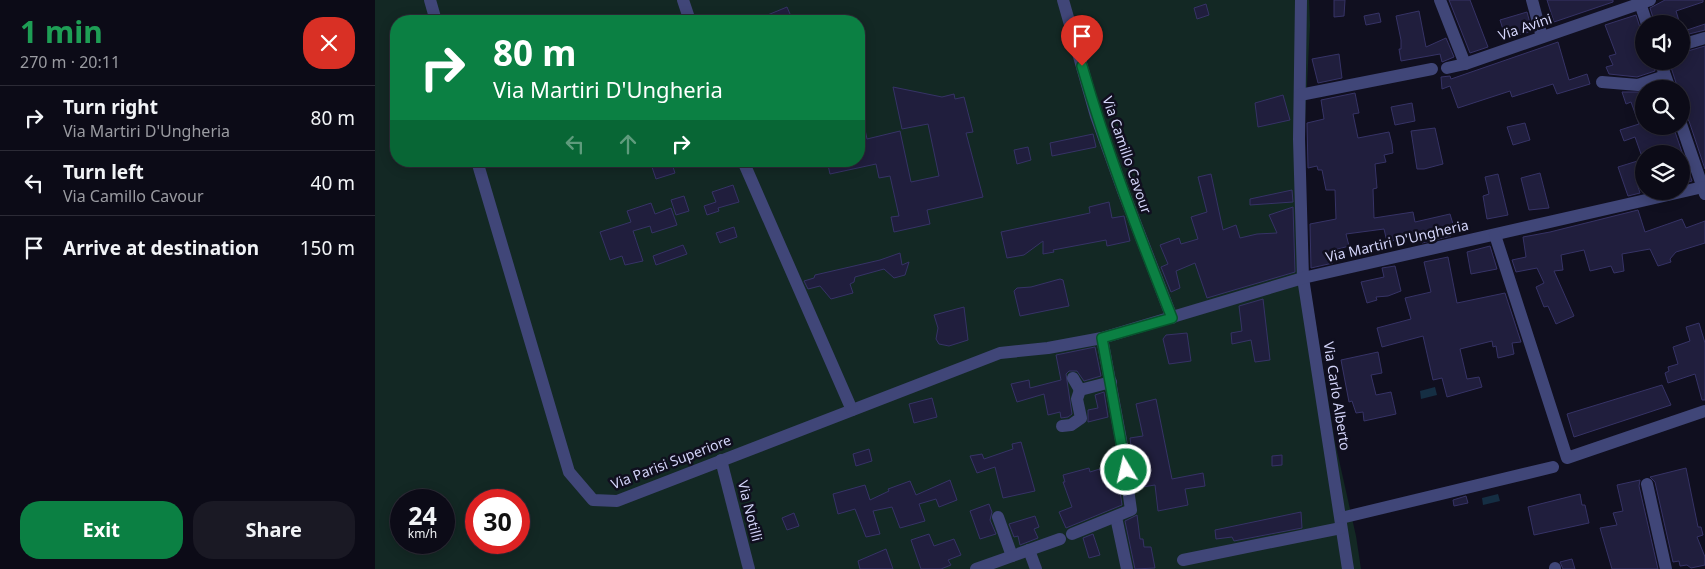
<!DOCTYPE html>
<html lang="en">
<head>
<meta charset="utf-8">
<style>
  :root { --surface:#0c0b17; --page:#1a1924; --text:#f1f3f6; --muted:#9a9ba1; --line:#2c2b36; --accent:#0b8043 }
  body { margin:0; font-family:"Noto Sans",sans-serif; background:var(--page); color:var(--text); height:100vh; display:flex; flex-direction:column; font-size:19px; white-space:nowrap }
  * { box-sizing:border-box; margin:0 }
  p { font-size:16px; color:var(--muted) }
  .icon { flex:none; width:28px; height:28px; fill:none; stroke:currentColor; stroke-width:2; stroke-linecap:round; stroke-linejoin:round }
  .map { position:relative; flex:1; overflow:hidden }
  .sheet { display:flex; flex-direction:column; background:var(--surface); width:375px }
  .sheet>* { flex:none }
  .hud { position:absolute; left:15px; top:15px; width:475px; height:152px; border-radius:20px; box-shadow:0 2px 12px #0003,0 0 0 1px var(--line); background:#0b8043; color:#fff; overflow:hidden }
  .buttons { position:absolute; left:1260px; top:15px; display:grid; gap:10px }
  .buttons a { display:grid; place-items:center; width:55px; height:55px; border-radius:50%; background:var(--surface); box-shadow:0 2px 12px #0003,0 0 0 1px var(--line); font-size:25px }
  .speed { position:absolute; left:15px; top:489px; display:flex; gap:10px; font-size:25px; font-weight:700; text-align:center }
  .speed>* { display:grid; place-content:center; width:65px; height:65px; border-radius:50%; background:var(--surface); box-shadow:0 2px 12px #0003,0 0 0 1px var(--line); line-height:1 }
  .speed small { font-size:12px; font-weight:400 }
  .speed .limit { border:8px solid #d22; background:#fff; color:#111 }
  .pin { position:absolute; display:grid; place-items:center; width:42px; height:42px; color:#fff; margin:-51px -21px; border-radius:50% 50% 50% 0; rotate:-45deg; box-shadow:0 0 5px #0007 }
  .pin .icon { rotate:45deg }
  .me { position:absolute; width:55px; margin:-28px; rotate:351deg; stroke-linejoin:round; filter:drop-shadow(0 0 4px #0008) }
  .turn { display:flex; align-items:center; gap:18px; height:105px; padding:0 20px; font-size:22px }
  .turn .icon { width:65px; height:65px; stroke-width:2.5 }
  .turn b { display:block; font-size:35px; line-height:42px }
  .lanes { display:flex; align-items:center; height:48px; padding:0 20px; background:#0003; justify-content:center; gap:25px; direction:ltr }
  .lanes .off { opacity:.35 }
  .round { display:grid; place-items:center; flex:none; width:52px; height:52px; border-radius:20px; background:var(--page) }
  .summary { display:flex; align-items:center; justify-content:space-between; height:85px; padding:0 20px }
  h1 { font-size:30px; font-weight:700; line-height:38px; color:#1e9e55 }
  .primary-button { display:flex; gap:10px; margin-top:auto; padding:10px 20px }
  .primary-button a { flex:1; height:58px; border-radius:20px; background:var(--accent); color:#fff; font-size:20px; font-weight:700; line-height:58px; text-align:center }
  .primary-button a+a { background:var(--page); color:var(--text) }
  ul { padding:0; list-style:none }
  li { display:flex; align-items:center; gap:15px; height:65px; padding:0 20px; border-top:1px solid var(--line) }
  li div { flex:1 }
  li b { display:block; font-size:19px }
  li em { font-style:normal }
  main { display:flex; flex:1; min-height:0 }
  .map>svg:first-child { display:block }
  .green { fill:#132824; fill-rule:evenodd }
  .water { fill:#152e43 }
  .building { fill:#201e3d; stroke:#363366 }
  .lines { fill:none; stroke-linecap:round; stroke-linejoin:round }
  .minor { stroke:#404678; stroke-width:12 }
  .route-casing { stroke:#07532c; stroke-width:12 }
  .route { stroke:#0b8043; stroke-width:9 }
  .labels { text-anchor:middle; stroke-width:5; stroke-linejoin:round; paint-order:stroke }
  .street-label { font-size:14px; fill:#d3d4f9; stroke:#100f1f }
</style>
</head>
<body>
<main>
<section class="sheet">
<div class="summary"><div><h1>1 min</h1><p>270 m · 20:11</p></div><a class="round" style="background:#d93025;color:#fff"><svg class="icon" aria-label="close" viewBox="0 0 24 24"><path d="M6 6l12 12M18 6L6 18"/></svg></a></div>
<ul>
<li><svg class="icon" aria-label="right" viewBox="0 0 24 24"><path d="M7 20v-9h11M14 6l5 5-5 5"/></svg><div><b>Turn right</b><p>Via Martiri D'Ungheria</p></div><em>80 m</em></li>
<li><svg class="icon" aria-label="left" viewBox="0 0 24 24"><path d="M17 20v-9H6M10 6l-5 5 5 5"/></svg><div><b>Turn left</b><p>Via Camillo Cavour</p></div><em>40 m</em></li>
<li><svg class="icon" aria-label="arrive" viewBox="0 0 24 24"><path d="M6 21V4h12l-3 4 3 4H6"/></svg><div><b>Arrive at destination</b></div><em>150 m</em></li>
</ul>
<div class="primary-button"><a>Exit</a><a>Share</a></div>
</section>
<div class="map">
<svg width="1330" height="569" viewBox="0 0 1330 569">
  <rect width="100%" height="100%" fill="#100f1f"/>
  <path class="green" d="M0 0H934L935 25 929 144 932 269 960 442 981 536 986 569H0ZM21 21H484V161H21ZM26 500H69V542H26ZM101 500H144V542H101Z"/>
  <g class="water">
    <polygon points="1060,387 1062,395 1046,399 1045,391"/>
    <polygon points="1123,494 1125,501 1108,505 1107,498"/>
  </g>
  <g class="building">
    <polygon points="959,0 970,0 969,16 959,17"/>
    <polygon points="1074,0 1095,0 1113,47 1095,53"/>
    <polygon points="1172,0 1238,0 1238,2 1179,22"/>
    <polygon points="1290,0 1328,0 1328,2 1301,11 1305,24 1280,24 1275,8"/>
    <polygon points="831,4 834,15 822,19 819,8"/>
    <polygon points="412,7 418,21 378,21"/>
    <polygon points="1044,11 1051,47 1071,38 1079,57 1067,62 1065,54 1026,61 1024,49 1026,49 1026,40 1021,16"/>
    <polygon points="1152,12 1157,31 1131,39 1125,20"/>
    <polygon points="1004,13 1006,22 991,25 989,16"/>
    <polygon points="1261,15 1269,40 1269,61 1277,61 1280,71 1262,77 1234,74 1231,67 1238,65 1234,56 1241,54 1230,25"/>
    <polygon points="1330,24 1330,30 1306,36 1306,32"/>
    <polygon points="1183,42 1194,80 1212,74 1215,84 1182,94 1178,84 1137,97 1135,91 1083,108 1075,86 1067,89 1066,77 1075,76 1076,79"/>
    <polygon points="1330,46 1330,169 1314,121 1306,110 1306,89 1303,89 1294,61 1306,61 1306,53"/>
    <polygon points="964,54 967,78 943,83 937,59"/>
    <polygon points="518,87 567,97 579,94 580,99 589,97 598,132 591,133 608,197 552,210 555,224 519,232 516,217 524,216 515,176 504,178 501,164 455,174 452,161 484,161 484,121 488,120 492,139 525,131 536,182 564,176 553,124 527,129"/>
    <polygon points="1247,92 1269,92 1269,126 1298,126 1317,181 1306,184 1306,154 1266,154 1260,137 1249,141 1245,130 1264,124 1256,102 1251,104"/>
    <polygon points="980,93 984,113 978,114 983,138 1014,132 1017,144 1018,153 1009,155 1011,162 1000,164 1002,188 998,189 999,218 1038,212 1040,222 1075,214 1078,224 1073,225 1076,236 1047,243 1043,235 1012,242 1009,229 971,234 974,246 956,251 958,263 936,268 935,224 961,219 960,190 951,190 947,170 943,170 942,166 933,168 932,123 949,119 946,100"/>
    <polygon points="908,95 915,120 883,127 880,103"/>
    <polygon points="1037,103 1040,121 1020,125 1016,107"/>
    <polygon points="1150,123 1155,140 1138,145 1132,127"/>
    <polygon points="1060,128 1068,164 1049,169 1042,169 1036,131"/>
    <polygon points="718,134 721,147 677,156 675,143"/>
    <polygon points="653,147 656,160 642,164 639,150"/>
    <polygon points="1269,159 1269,178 1261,180 1265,193 1253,196 1243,167"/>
    <polygon points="275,161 296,161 300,173 281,179"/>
    <polygon points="1165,173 1174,208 1154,210 1146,178"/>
    <polygon points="836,174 848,230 861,225 865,238 882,234 902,233 894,215 918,207 920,272 832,298 820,263 801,271 805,288 796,292 786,267 793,264 785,245 804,238 806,244 823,239 816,217 832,212 823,177"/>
    <polygon points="1123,174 1133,215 1112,219 1108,196 1114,194 1110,177"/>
    <polygon points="358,185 364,202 343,208 344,211 332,215 329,206 341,202 337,192"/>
    <polygon points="917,190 918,202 875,205 875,199"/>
    <polygon points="309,196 314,211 301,215 296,200"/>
    <polygon points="734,202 737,218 749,216 755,241 732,246 731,240 678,250 679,252 668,254 668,241 649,255 632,258 626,232 715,213 714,207"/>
    <polygon points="276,203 280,214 296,208 302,225 277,233 275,226 258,231 268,261 250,265 247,256 235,260 225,232 256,222 252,211"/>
    <polygon points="1263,210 1270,232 1307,219 1311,228 1330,221 1330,243 1301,252 1295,259 1296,262 1283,266 1275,249 1247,254 1249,271 1239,273 1236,266 1215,271 1209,250 1186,255 1188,270 1179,271 1199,316 1181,324 1173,306 1169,307 1161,287 1169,283 1162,268 1141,272 1137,260 1151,257 1148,237 1175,232"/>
    <polygon points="359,227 362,237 345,243 341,233"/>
    <polygon points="308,245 312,254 281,265 278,256"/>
    <polygon points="1115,246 1122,269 1096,274 1092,252"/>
    <polygon points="525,253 527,265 534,262 530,275 519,278 509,269 480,277 479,282 475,284 478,293 456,299 445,286 433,289 429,281 439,278 440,275 505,260"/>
    <polygon points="1073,257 1082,303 1130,293 1146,342 1137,343 1139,354 1123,358 1121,346 1118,347 1117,341 1085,349 1092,379 1104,377 1107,387 1072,397 1067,378 1058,380 1048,336 1007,347 1002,328 1036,319 1030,298 1056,292 1049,262"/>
    <polygon points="1020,266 1026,291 1013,296 1001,297 1002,300 992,303 986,282 1009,277 1007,268"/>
    <polygon points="685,279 688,280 694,306 645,316 639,291 642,288 656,287"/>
    <polygon points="888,299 895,360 880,362 876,340 857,344 856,333 867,331 864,306"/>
    <polygon points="589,307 593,340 574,346 564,344 561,339 563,328 559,315"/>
    <polygon points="1324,323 1330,343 1330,400 1327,400 1320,374 1293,383 1290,373 1294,371 1293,367 1303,364 1298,347 1315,341 1311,327"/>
    <polygon points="812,333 816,361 794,364 788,339 791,335"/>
    <polygon points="720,347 726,376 709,381 702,371 694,371 691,374 697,414 693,417 686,418 685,412 673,415 669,394 642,402 636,384 654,380 655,388 686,380 681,355"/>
    <polygon points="1003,352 1007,373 996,375 1001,395 1016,392 1021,414 989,421 988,412 981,413 977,401 974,402 966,360"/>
    <polygon points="1287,385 1296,405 1199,437 1192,414"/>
    <polygon points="729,392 733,417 713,422 713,410 723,408 720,395"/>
    <polygon points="557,398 562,417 539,423 534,404"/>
    <polygon points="781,399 797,479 828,473 830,486 810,489 813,505 783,511 780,485 761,488 755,438 768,436 761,404"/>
    <polygon points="646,442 660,491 628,498 620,467 602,473 595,456 607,454 609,459 638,449 637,444"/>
    <polygon points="494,449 497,461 481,466 478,454"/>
    <polygon points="907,455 907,465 897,466 897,456"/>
    <polygon points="741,464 747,505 691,528 684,512 697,507 688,482 690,482 688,475 714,468 715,472"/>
    <polygon points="1311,468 1323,527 1326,527 1328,535 1322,537 1330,557 1330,565 1316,568 1312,565 1305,566 1304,561 1298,562 1280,482 1275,477"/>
    <polygon points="575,480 582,500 564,507 561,499 544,504 550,521 525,528 517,507 498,511 505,534 491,537 480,509 463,514 458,494 490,485 495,500 514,491 513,489 535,481 541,495"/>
    <polygon points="1265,480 1264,486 1283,569 1237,569 1225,528 1242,525 1238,513 1248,511 1242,485"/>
    <polygon points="1205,494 1207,505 1210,505 1214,523 1159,535 1153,507"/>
    <polygon points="1091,496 1093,503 1079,506 1078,500"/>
    <polygon points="614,504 617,512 615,520 621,534 605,539 595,511"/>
    <polygon points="926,512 927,528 859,541 857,537 841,539 840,530"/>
    <polygon points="419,513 424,526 412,530 407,518"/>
    <polygon points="762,515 765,539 768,539 769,547 776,547 780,568 760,569 750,521"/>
    <polygon points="660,516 664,527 659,529 663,538 645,545 643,536 639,537 634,524"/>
    <polygon points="554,534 559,546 579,539 586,555 573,560 576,565 566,569 546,569 536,540"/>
    <polygon points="718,534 725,555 714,558 708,538"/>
    <polygon points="511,549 518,569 485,569 483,561"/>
    <polygon points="1197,559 1200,569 1188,569 1185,562"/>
  </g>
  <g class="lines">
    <g class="minor">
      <polyline points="55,0 61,21"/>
      <polyline points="308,0 315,21"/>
      <polyline points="688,0 721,116 748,191 797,318"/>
      <polyline points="926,0 924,139 928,278 973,569"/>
      <polyline points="1065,0 1090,64"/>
      <polyline points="1157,0 1167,37"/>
      <polyline points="1264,0 1272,24"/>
      <polyline points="1306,45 1330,38"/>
      <polyline points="1285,61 1295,89"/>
      <polyline points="1072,68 1090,64 1275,0"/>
      <polyline points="1227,82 1263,85 1290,76"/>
      <polyline points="925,95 1057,69"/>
      <polyline points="1306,124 1330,194"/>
      <polyline points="102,161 194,472 218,500 242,501 625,353 673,348 727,338 928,278 1328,187"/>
      <polyline points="368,161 477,410"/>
      <polyline points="1120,235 1192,458 1330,411"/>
      <polyline points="698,378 705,390"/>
      <polyline points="687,426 696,425 706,418 702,399 705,390 736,382"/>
      <polyline points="346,460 374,569"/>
      <polyline points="1272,484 1291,569"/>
      <polyline points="623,517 637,556"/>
      <polyline points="741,517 752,569"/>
      <polyline points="966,518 1178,467"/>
      <polyline points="697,534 756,510 746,440 727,338"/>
      <polyline points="654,550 661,569"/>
      <polyline points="808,560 966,528"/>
      <polyline points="1180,568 1180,569"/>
      <polyline points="601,569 685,539"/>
    </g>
  </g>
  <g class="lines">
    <g class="route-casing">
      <path id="route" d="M707 66C732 152 764 235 797 318L727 338 751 470"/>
    </g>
    <use href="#route" class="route"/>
  </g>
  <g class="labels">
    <g class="street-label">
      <text transform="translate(1150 27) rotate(-19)" y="5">Via Avini</text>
      <text transform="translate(752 155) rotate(71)" y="5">Via Camillo Cavour</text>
      <text transform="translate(1022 241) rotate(-13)" y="5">Via Martiri D'Ungheria</text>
      <text transform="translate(962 396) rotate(81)" y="5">Via Carlo Alberto</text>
      <text transform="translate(296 462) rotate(-21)" y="5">Via Parisi Superiore</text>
      <text transform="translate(375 511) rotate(76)" y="5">Via Notilli</text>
    </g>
  </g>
</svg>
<div class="buttons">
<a><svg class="icon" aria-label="sound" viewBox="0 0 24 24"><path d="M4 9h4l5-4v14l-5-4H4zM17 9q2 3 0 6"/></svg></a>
<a><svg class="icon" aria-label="search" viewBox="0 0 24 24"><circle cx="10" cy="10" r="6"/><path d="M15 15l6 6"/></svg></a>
<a><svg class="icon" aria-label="layers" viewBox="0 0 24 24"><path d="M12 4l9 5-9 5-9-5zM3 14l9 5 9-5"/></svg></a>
</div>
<div class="speed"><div>24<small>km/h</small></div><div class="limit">30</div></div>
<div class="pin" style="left:707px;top:66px;background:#d93025"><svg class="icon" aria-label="arrive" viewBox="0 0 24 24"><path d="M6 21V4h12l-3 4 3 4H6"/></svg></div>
<svg class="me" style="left:751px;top:470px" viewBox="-20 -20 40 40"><circle r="17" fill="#0b8043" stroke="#fff" stroke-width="3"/><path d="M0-11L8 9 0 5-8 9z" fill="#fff"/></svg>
<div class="hud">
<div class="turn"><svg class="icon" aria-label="right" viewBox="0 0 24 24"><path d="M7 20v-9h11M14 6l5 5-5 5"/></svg><div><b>80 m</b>Via Martiri D'Ungheria</div></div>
<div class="lanes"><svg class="icon off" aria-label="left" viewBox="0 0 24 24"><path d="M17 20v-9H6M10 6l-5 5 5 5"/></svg><svg class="icon off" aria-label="ahead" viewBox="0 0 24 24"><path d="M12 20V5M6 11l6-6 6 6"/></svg><svg class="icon" aria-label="right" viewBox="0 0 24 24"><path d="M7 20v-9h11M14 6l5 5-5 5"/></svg></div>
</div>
</div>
</main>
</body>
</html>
